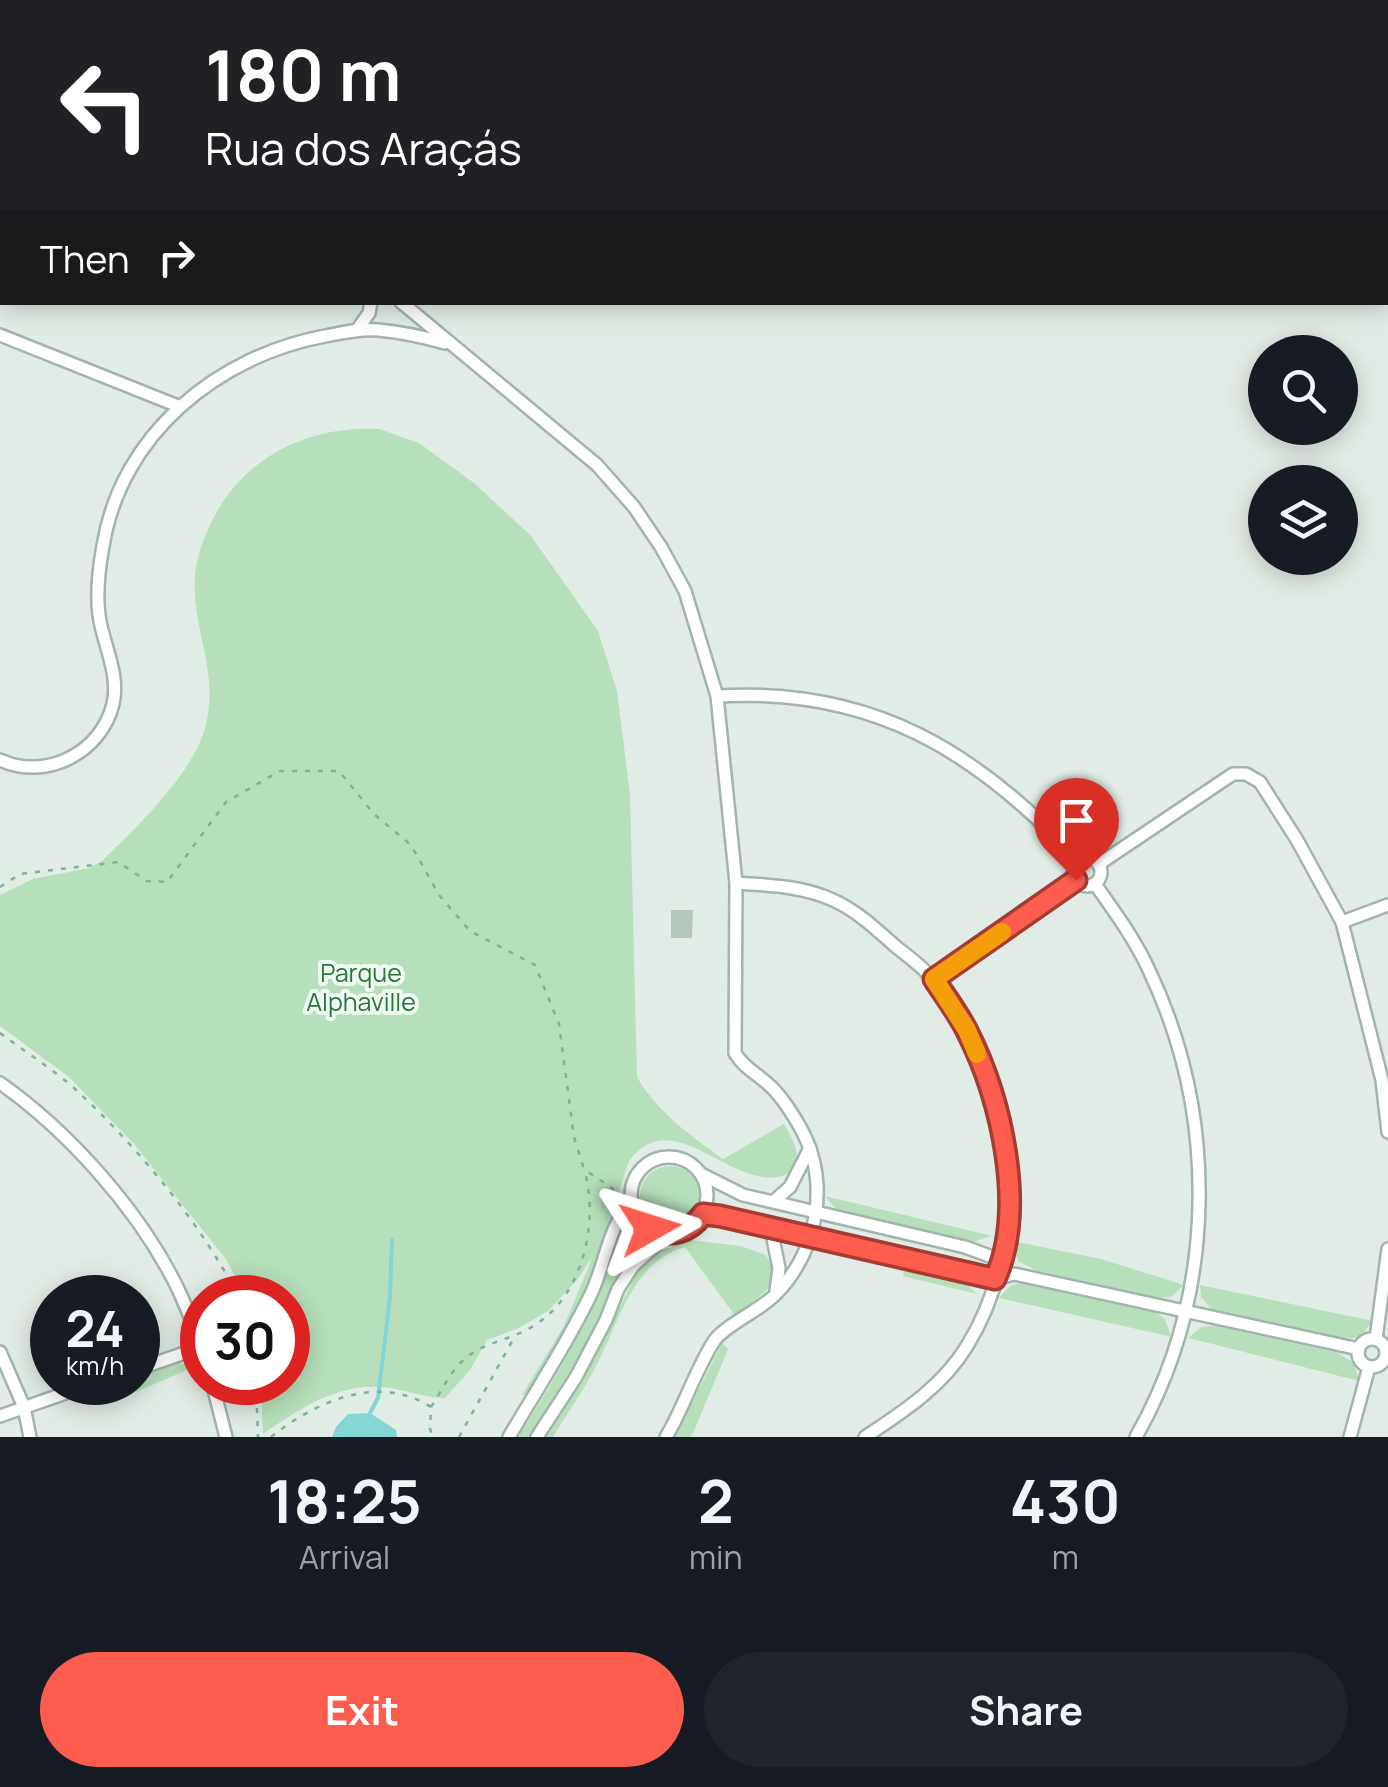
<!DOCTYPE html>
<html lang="en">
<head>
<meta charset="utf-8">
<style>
  :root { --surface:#171b24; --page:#20242c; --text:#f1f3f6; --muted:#9ea1a6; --accent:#fc5d4e }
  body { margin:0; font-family:Manrope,sans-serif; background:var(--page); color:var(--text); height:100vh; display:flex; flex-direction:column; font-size:38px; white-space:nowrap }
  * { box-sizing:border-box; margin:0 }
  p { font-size:32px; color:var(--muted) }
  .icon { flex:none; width:55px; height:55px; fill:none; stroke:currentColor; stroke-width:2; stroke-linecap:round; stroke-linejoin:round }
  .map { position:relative; height:1437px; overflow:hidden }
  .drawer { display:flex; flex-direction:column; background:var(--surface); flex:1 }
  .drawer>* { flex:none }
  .top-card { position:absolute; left:0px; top:0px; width:1390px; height:305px; box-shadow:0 5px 25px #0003; background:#202124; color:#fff; overflow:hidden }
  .buttons { position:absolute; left:1248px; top:335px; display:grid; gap:20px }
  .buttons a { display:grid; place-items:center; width:110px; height:110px; border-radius:50%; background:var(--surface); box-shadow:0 5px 25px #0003; font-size:50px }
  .speed { position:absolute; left:30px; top:1275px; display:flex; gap:20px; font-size:50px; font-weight:700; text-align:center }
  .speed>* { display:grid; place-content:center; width:130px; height:130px; border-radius:50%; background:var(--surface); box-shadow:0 5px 25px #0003; line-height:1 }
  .speed small { font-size:25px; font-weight:400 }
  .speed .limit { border:15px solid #d22; background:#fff; color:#111 }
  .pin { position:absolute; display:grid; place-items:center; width:85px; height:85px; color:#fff; margin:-102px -42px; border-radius:50% 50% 50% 0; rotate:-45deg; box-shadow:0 0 10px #0007 }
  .pin .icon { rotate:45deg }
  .me { position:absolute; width:110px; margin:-55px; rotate:84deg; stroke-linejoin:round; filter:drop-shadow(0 0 8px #0008) }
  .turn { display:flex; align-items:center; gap:35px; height:210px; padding:0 40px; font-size:45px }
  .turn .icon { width:130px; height:130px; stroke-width:2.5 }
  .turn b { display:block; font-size:70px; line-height:85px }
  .then { display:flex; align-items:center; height:95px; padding:0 40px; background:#0003; gap:20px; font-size:38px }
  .eta { display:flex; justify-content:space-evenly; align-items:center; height:170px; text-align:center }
  .eta b { font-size:60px; font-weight:700; line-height:70px }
  .button { display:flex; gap:20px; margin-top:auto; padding:20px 40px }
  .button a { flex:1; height:115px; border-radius:60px; background:var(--accent); color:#fff; font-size:40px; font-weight:700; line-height:115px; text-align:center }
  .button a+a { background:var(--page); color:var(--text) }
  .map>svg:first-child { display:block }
  .green { fill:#b7dfbb }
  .water { fill:#84d6d5 }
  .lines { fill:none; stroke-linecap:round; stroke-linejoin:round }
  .stream { stroke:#84d6d5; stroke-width:4 }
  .building { fill:#b5c7bd }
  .street-casing { stroke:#a2b4ab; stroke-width:16 }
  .path { stroke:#7eb299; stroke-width:2.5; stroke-dasharray:5 8; stroke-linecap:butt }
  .street { stroke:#fff; stroke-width:11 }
  .route-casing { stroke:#a43c33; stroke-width:25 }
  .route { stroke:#fc5d4e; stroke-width:18 }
  .slow { stroke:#f59e0b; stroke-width:18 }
  .labels { text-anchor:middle; stroke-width:8; stroke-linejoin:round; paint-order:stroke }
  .park-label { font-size:25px; fill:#277839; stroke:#f1f8f3 }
</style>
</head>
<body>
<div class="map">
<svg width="1388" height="1437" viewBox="0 0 1388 1437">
  <rect width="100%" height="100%" fill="#e0ece5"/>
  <g class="green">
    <path d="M379 429 419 443 474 483 531 536 598 631 617 691 630 795 637 1077C657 1112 691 1136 723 1159L784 1124C794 1143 802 1152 792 1172 737 1202 676 1098 629 1161L586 1289 560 1342 527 1394 522 1395 564 1326 593 1256 577 1280 548 1311 517 1329 487 1340 470 1370 445 1398C423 1398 403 1388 381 1387 336 1384 299 1409 263 1434L261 1383 288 1382V1298L245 1297 226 1259 134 1144 69 1077 0 1026V895L33 879 89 868 103 860C138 826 198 769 207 720 218 668 191 625 195 576 196 561 201 545 207 532 236 461 304 425 379 429Z"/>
    <circle cx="670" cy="1196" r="30"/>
    <polygon points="825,1196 992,1236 972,1242 848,1213 836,1209"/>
    <path d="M627 1216 656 1239C619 1263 609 1298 590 1335 571 1371 551 1404 528 1437H518C565 1367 600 1296 627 1216Z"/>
    <path d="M691 1240 740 1246 766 1255 774 1270 771 1286 736 1317 685 1247C630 1263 619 1325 594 1370 582 1393 566 1415 553 1437H547L583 1379 637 1273 662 1250Z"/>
    <polygon points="1012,1241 1101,1259 1184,1285 1171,1297 1153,1298 1035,1270 1018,1261"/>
    <polygon points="905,1267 962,1281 977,1294 903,1276"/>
    <polygon points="1021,1283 1153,1311 1164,1318 1172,1337 999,1298 1010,1286"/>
    <polygon points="1200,1285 1373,1321 1360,1337 1342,1339 1212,1310 1201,1297"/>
    <polygon points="1216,1326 1338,1353 1354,1363 1359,1381 1189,1338 1201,1327"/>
    <polygon points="722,1343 728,1349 694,1431 690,1437 675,1437"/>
    <polygon points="177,1363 196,1366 129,1395 127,1383 138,1382 138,1376"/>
  </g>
  <polygon class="water" points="370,1413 396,1430 397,1437 332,1437 336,1427 348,1414"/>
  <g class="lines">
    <polyline class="stream" points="370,1413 378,1398 390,1297 392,1239"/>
  </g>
  <polygon class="building" points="671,910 693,910 692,938 671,938"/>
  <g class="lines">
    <g class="street-casing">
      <g id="street">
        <polyline points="0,121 2,123"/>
        <path d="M401 302 597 465 634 507 661 547 685 591 717 696 736 883 735 1053C743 1067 756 1073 768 1084 780 1094 792 1113 800 1127 831 1182 818 1251 775 1295 759 1311 725 1325 714 1341 695 1371 684 1407 666 1437"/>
        <polyline points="357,330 369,313 371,302"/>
        <polyline points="0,335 178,406"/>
        <path d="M717 696C872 687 977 751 1079 861"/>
        <path d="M0 760C46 781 101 753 113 704 120 673 103 645 99 615 96 593 99 568 103 546 121 434 218 356 325 336 343 333 360 328 378 330 400 332 424 337 445 343"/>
        <circle cx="1087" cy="872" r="14"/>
        <polyline points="1099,864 1233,774 1246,774 1260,782 1297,840 1342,922 1382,1080 1388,1132"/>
        <path d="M736 883C769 885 802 886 833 900 857 911 875 928 894 945 907 956 924 967 934 981 1015 1080 1035 1236 967 1346 943 1386 903 1412 865 1437"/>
        <path d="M1095 884C1114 911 1134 938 1148 968 1219 1116 1217 1294 1136 1437"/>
        <polyline points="1342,922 1388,905"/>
        <polyline points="933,979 1076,880"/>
        <path d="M0 1083C68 1131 136 1207 174 1281 185 1302 193 1325 202 1346"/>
        <circle cx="669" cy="1195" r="38"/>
        <polyline points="701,1174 743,1195 965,1247 1006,1262"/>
        <polyline points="774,1201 790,1187 810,1148"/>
        <polyline points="703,1214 995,1279 1014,1274 1359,1349"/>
        <polyline points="771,1229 779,1268 776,1291"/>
        <circle cx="1372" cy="1353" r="14"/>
        <polyline points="1376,1339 1388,1249"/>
        <polyline points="0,1352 24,1407 30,1437"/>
        <polyline points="138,1369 202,1347"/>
        <polyline points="212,1382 226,1437"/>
        <polyline points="0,1416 97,1382"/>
        <path d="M509 1437C537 1389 567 1344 591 1294 605 1265 609 1224 632 1201"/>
        <polyline points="537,1437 576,1377 606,1320 618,1289 633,1266 669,1233"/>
        <polyline points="1350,1437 1369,1367"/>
      </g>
    </g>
    <g class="path">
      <polyline points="0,887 20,874 118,862 147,881 167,882 226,802 280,771 339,771 374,814 411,845 439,895 470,931 535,965 559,1024 574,1137 584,1169 622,1195"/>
      <path d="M0 1033C24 1051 51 1068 74 1088 135 1144 202 1224 239 1298"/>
      <polyline points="256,1382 258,1437"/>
      <path d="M431 1407C442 1391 451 1369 467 1357 486 1342 509 1340 530 1328 582 1299 599 1226 585 1172"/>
      <path d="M271 1437C315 1402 378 1373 431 1407L430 1429 433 1437"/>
      <polyline points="459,1437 515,1336"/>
    </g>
    <use href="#street" class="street"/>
  </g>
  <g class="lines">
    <g class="route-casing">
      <path id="route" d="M650 1228C671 1238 689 1233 703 1214L720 1216 995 1279C1027 1208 1001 1098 967 1031 958 1013 945 996 934 979L1076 880"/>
    </g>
    <use href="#route" class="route"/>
    <polyline class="slow" points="977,1054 967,1030 934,979 1002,932"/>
  </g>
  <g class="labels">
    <g class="park-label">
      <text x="361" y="982">Parque<tspan x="361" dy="29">Alphaville</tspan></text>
    </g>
  </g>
</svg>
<div class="buttons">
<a><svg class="icon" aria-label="search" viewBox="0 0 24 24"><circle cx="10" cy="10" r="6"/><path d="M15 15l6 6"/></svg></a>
<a><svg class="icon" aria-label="layers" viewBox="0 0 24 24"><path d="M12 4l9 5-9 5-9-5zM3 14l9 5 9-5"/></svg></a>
</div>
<div class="speed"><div>24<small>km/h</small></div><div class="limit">30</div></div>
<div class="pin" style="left:1076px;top:880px;background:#d93025"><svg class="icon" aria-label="arrive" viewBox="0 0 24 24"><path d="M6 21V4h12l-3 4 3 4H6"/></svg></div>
<svg class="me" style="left:650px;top:1228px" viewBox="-20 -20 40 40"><path d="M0-17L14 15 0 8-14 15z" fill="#fc5d4e" stroke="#fff" stroke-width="4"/></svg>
<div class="top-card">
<div class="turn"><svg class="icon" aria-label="left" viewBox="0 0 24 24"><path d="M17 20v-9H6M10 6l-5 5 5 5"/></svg><div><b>180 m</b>Rua dos Araçás</div></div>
<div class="then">Then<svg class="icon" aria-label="right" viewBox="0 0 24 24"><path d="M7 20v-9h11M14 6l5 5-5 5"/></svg></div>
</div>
</div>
<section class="drawer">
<div class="eta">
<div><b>18:25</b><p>Arrival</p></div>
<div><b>2</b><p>min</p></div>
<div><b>430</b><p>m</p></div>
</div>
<div class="button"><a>Exit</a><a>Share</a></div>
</section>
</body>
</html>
